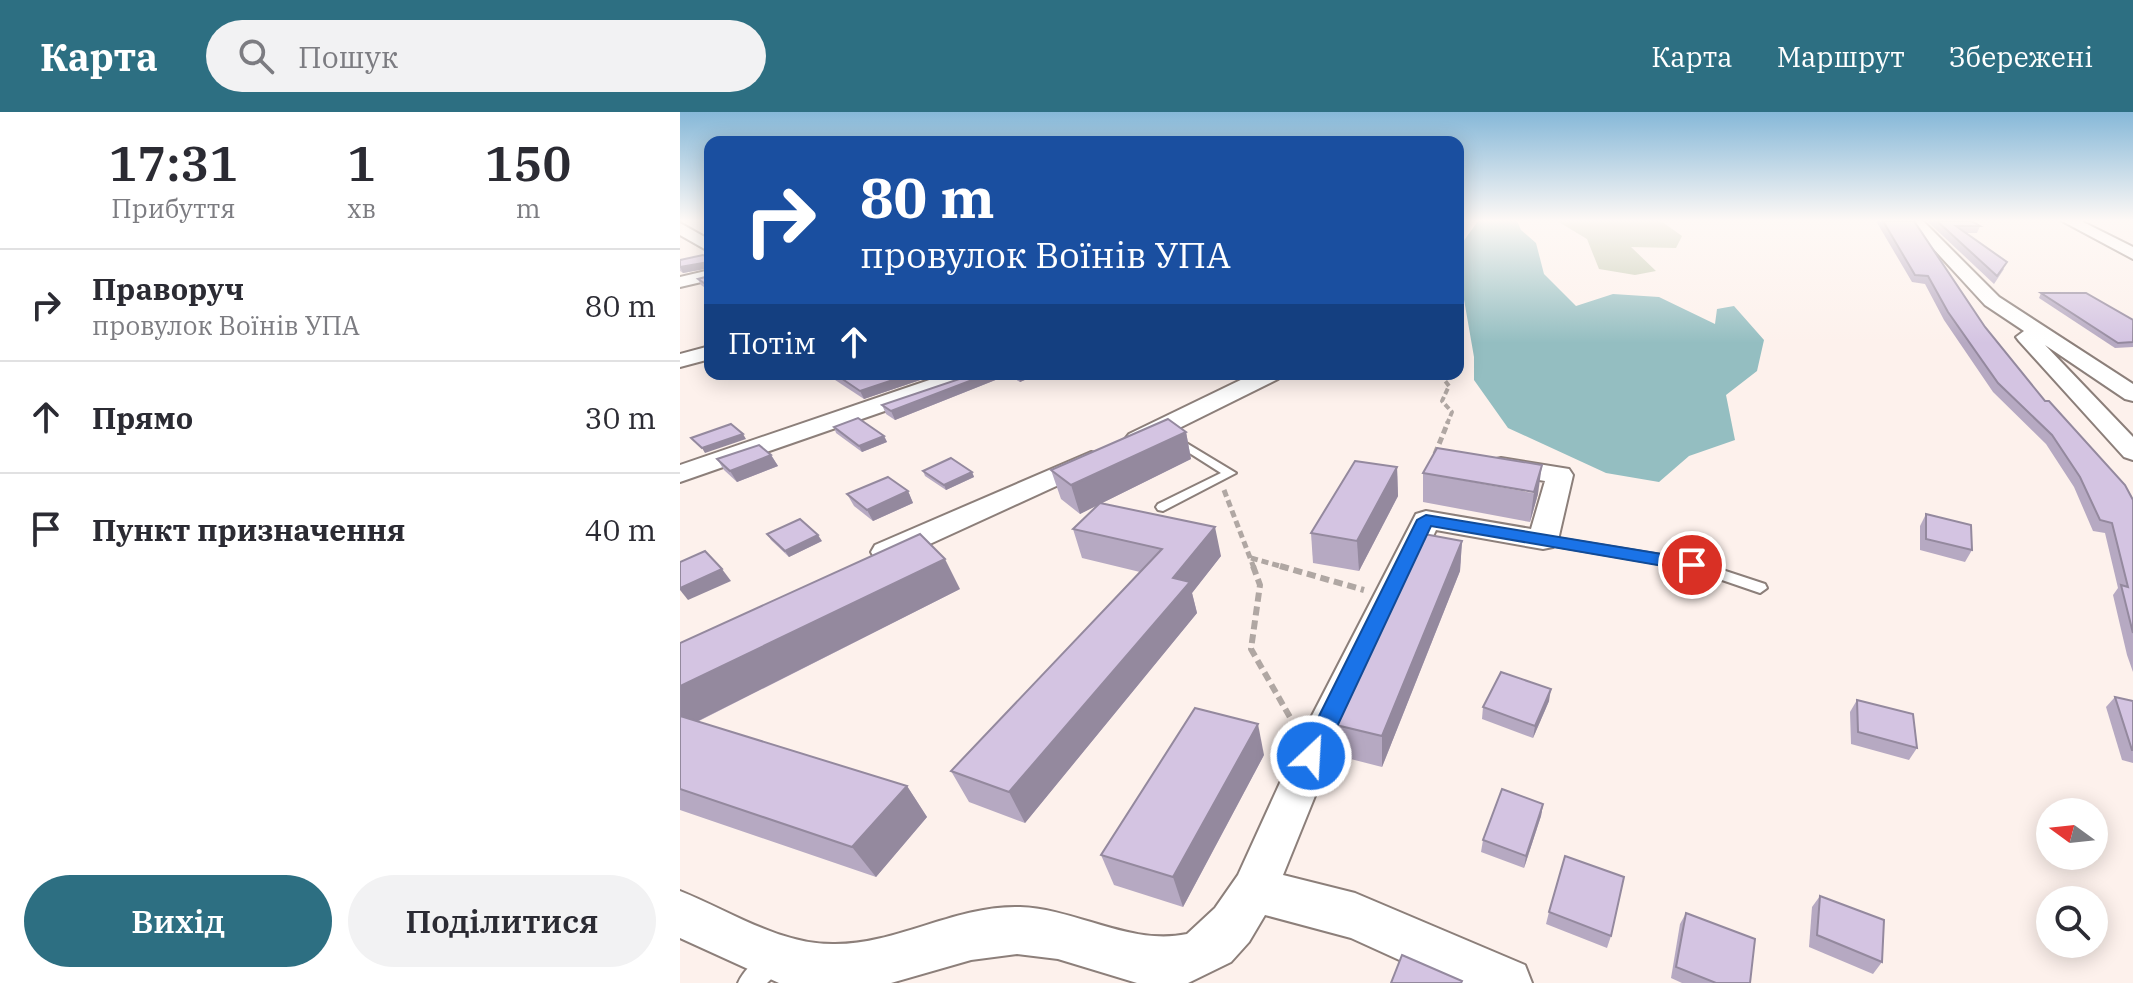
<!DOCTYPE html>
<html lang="uk">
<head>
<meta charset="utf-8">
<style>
  :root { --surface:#fff; --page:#f2f2f3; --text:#2b2b33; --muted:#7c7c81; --line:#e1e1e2; --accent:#2d6f82 }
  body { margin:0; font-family:"IBM Plex Serif",serif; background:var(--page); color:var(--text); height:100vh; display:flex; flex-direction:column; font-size:30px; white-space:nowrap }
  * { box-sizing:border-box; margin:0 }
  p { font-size:26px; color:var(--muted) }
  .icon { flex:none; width:44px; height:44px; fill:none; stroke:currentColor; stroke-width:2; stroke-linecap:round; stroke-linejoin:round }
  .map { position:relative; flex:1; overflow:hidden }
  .sheet { display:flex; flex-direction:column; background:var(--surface); width:680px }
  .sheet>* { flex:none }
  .guide { position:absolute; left:24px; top:24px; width:760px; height:244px; border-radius:16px; box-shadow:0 4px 20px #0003; background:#1a4fa0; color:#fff; overflow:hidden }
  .needle { width:52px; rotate:285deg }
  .fabs { position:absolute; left:1356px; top:686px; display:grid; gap:16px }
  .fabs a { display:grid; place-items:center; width:72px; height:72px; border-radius:50%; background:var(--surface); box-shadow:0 4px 20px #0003; font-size:40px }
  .pin { position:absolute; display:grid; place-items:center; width:68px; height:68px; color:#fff; margin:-34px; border:4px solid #fff; border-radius:50%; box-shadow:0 2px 8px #0007 }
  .me { position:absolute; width:88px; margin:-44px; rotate:25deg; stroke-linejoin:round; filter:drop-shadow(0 0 6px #0008) }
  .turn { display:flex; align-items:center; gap:28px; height:168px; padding:0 24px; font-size:36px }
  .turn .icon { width:104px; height:104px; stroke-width:2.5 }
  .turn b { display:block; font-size:56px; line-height:68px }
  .then { display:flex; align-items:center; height:76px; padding:0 24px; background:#0003; gap:16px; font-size:30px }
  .eta { display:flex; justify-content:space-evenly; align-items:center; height:136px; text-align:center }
  .eta b { font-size:48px; font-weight:600; line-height:56px }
  .cta { display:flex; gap:16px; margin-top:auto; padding:16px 24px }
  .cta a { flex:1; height:92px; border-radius:48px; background:var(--accent); color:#fff; font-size:32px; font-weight:600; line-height:92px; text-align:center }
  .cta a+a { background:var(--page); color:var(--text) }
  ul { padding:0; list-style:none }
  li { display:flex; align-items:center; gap:24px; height:112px; padding:0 24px; border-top:2px solid var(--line) }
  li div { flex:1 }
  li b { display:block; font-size:30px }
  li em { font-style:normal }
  header { display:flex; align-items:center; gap:48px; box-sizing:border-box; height:112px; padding:0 40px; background:var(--accent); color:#fff }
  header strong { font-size:38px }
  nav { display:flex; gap:44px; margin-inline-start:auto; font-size:28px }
  .search { width:560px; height:72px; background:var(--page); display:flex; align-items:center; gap:20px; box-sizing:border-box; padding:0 28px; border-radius:44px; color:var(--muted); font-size:30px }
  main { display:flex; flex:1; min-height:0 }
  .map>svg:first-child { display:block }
  .green { fill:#c5cbb3 }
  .water { fill:#94bec1 }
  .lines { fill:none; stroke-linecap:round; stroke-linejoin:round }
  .lane-casing { stroke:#8c7f7a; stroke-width:4 }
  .street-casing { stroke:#8c7f7a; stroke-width:4 }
  .path-far2 { stroke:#b0a7a3; stroke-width:4; stroke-dasharray:6 3; stroke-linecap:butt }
  .path-far1 { stroke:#b0a7a3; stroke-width:5; stroke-dasharray:7 4; stroke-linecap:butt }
  .path { stroke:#b0a7a3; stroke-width:6; stroke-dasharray:9 5; stroke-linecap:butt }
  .lane { fill:#fff; fill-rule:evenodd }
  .street { fill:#fff; fill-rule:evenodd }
  .wall { fill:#b6a9c2 }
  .shaded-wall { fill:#94899e }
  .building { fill:#d4c4e2; stroke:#94899e; stroke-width:2 }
  .route { fill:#1a73e8; stroke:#114b97; stroke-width:2 }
</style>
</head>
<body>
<header>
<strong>Карта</strong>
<div class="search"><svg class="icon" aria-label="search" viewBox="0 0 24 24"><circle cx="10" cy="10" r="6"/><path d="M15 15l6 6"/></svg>Пошук</div>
<nav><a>Карта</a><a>Маршрут</a><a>Збережені</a></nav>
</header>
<main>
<section class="sheet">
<div class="eta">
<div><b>17:31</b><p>Прибуття</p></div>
<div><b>1</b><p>хв</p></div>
<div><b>150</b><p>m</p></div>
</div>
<ul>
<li><svg class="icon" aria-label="right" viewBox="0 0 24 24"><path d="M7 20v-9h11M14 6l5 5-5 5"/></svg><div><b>Праворуч</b><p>провулок Воїнів УПА</p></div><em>80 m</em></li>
<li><svg class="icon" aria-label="ahead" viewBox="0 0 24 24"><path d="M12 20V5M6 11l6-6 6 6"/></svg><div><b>Прямо</b></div><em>30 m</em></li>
<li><svg class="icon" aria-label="arrive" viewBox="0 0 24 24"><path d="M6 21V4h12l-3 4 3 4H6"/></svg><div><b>Пункт призначення</b></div><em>40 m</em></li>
</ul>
<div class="cta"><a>Вихід</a><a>Поділитися</a></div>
</section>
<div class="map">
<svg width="1453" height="871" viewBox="0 0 1453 871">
  <rect width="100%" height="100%" fill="#fdf1ec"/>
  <polygon class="green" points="877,109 981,109 1002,124 996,136 951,135 976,159 955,163 919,157 907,127"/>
  <polygon class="water" points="798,109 837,109 841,118 856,131 864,162 896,194 933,182 979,185 1035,212 1037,197 1054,194 1084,228 1077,259 1046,283 1055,328 1009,344 979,370 926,361 828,316 794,268 794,245 782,176 780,134"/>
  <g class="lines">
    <g class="lane-casing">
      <g id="lane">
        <polygon points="493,323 556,361 483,399 478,398 476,395 478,392 541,361 489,328 487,326"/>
        <polygon points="863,424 1012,448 1085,472 1087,476 1080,481 1010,457 858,431 856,428"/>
        <path d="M94 838 102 841 105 849 102 857 87 871H58C64 857 80 843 94 838Z"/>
      </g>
    </g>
    <g class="street-casing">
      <g id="street">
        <polygon points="1228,109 1243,109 1319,185 1453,272 1453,289 1445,287 1365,233 1453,325 1453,348 1444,345 1339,229 1336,225 1344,219 1305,193"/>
        <polygon points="1382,109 1401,109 1453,135 1453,147"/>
        <polygon points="0,111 30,128 30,140 0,123"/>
        <polygon points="30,158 30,168 0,175 0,165"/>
        <polygon points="30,234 30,247 0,255 0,242"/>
        <polygon points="267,262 300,262 297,267 0,370 0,353"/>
        <polygon points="573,262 601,262 598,267 467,332 449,332 445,327 449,322"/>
        <polygon points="411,340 420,342 424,348 420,354 217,447 206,450 195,447 191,440 195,433"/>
        <path d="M821 346 889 357 893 363 878 428 873 435 863 437 756 418 658 627 603 763 675 781 845 853 852 871H770L671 826 585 803 569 830 551 850 508 871H457L378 847 337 842 291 848 211 871H99L0 826V779C50 799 100 833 155 832 218 832 276 793 340 795 397 797 450 834 507 822L535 796 558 763 620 627 736 402 746 399 851 417 865 369 812 360 808 354 812 348Z"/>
      </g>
    </g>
    <polyline class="path-far2" points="760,262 769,274 762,289 772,300 767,312"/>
    <g class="path-far1">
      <polyline points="755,342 768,310"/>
      <polyline points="544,378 574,456"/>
      <polyline points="571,446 607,456"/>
    </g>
    <g class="path">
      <polyline points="573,454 580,473 571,537 615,614"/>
      <polyline points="600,454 684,478"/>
    </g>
    <use href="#lane" class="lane"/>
    <use href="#street" class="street"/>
  </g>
  <g class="wall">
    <polygon points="1196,109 1234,109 1305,215 1365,289 1453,388 1453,560 1447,543 1433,483 1438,476 1425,421 1413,419 1394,375 1366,332 1313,280 1264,208 1245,172 1232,170"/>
    <polygon points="1247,109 1291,109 1300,114 1297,121 1286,121 1324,157 1314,172"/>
    <polygon points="30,147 30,179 21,173 18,167 29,164 29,156 3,161 0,159 0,148"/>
    <polygon points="1361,181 1453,208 1453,235 1435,236 1359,186"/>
    <polygon points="146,262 258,262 184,287"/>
    <polygon points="294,262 359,262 340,270 328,263 215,308 206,302 202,293"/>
    <polygon points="154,315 204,324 207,330 182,340 156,321"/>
    <polygon points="506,320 511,347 422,391 541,444 512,481 517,501 345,711 289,690 271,659 460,460 402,446 393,417 417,393 400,402 381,387 371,358"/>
    <polygon points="91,343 98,354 57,370 44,358 37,347"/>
    <polygon points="717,355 718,384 679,459 633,451 631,421"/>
    <polygon points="243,359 292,360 294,365 266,378 245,364"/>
    <polygon points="743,361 858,382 850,410 743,390"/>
    <polygon points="228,379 233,391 193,409 174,394 167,382"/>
    <polygon points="1246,402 1292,438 1285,450 1240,438 1240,414"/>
    <polygon points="87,422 142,429 109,445 91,428"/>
    <polygon points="782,429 780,459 702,655 655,643 652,612"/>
    <polygon points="280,477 17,610 227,674 247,705 196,765 0,698 0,531"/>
    <polygon points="1435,585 1453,589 1453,651 1442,648 1426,595"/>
    <polygon points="1177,588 1237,636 1229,648 1171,632 1170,600"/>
    <polygon points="869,589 853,626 802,607 803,595"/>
    <polygon points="584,643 503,795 434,773 421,743"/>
    <polygon points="863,692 861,704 844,756 801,740 803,728"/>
    <polygon points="1140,784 1202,850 1193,862 1129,835 1132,795"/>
    <polygon points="869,800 931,824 927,836 866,812"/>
    <polygon points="1006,801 1070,871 1002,871 991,866 1000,812"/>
  </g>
  <g class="shaded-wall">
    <polygon points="29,150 30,156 3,161 0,155"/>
    <polygon points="231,262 258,262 184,287 180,279"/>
    <polygon points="308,262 327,262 328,263 215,308 211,299"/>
    <polygon points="338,262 359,262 340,270"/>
    <polygon points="506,320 511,347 400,402 391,373"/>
    <polygon points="63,322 66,327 25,341 22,336"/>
    <polygon points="204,324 207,330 182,340 179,334"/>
    <polygon points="91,343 98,354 57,370 50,359"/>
    <polygon points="862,353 858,382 850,410 854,380"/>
    <polygon points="717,355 718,384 679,459 677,429"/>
    <polygon points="292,360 294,365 266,378 264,373"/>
    <polygon points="228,379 233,391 193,409 187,398"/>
    <polygon points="535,415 541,444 512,481 517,501 345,711 329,680 493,466"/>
    <polygon points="138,423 142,429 109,445 105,439"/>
    <polygon points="782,429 780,459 702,655 702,624"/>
    <polygon points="265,447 280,477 0,618 0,574"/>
    <polygon points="42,457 51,469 8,488 0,478 0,476"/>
    <polygon points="871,577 869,589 853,626 855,614"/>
    <polygon points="578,612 584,643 503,795 493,765"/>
    <polygon points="227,674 247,705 196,765 172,735"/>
    <polygon points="863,692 861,704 844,756 846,744"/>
  </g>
  <g class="building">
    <polygon points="1203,109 1234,109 1305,215 1365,289 1369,289 1445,373 1453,388 1453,521 1441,473 1448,475 1432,411 1420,408 1400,365 1372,323 1318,271 1268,200 1248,164 1235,163"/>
    <polygon points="1257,109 1291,109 1300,114 1276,114 1327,150 1317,164"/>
    <polygon points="23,143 30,147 30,175 18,167 29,164 29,150 0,155 0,148"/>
    <polygon points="1361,181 1406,181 1453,208 1453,230 1438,231"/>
    <polygon points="155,262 231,262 180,279"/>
    <polygon points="294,262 308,262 211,299 202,293"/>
    <polygon points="178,306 204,324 179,334 154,315"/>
    <polygon points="488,307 506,320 391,373 371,358"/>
    <polygon points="51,312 63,322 22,336 11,326"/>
    <polygon points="79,333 91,343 50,359 37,347"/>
    <polygon points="757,336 862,353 854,380 743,361"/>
    <polygon points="271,346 292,360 264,373 243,359"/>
    <polygon points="675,349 717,355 677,429 631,421"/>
    <polygon points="208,365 228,379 187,398 167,382"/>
    <polygon points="420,391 535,415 493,466 510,470 329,680 271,659 482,437 393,417"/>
    <polygon points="1246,402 1291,413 1292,438 1246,427"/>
    <polygon points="120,407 138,423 105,439 87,422"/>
    <polygon points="240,422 265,447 0,574 0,531"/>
    <polygon points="744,422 782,429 702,624 652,612"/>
    <polygon points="25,439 42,457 0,476 0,450"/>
    <polygon points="821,560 871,577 855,614 803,595"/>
    <polygon points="1435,585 1453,589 1453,638 1452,638"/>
    <polygon points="1177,588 1233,602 1237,636 1178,620"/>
    <polygon points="515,596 578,612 493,765 421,743"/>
    <polygon points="0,604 227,674 172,735 0,677"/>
    <polygon points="822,677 863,692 846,744 803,728"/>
    <polygon points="885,744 944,765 931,824 869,800"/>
    <polygon points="1140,784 1204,808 1202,850 1137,823"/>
    <polygon points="1006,801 1075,827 1070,871 1036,871 996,855"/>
    <polygon points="722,843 782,869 781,871 711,871"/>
  </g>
  <linearGradient id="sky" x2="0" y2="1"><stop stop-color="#86b8d8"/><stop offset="0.47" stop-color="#fef9f6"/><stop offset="1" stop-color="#fef9f6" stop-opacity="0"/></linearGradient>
  <rect width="1453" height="231" fill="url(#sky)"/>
  <polygon class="route" points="746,403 1012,447 1021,453 1012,459 751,414 640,651 631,654 623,651 619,644 737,408"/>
</svg>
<div class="fabs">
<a><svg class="needle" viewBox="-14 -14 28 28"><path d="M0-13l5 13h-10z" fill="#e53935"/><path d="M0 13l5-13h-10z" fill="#7c7c81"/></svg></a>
<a><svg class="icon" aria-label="search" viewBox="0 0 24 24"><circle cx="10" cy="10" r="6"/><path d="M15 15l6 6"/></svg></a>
</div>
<div class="pin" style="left:1012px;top:453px;background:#d93025"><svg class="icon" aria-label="arrive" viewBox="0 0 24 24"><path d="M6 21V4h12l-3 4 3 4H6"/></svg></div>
<svg class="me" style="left:631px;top:644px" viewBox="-20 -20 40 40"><circle r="17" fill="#1a73e8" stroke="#fff" stroke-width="3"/><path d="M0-11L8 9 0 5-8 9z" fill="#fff"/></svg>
<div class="guide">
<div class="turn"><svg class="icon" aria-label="right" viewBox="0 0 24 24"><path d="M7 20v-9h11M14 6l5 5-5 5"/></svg><div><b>80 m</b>провулок Воїнів УПА</div></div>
<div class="then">Потім<svg class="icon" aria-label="ahead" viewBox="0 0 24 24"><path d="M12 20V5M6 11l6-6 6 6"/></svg></div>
</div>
</div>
</main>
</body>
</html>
